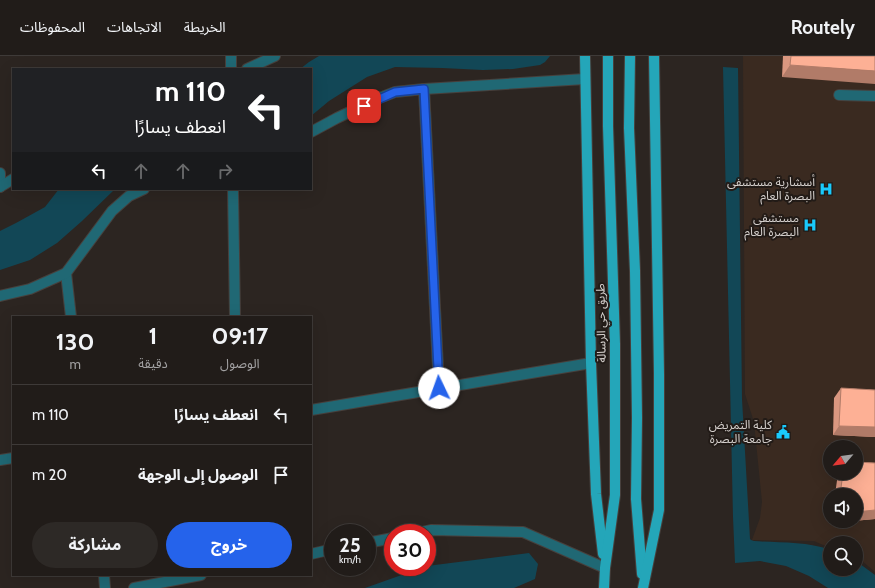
<!DOCTYPE html>
<html lang="ar">
<head>
<meta charset="utf-8">
<style>
  :root { --surface:#211c19; --page:#2d2926; --text:#f1f3f6; --muted:#a2a1a2; --line:#3e3a38; --accent:#2563eb }
  body { margin:0; font-family:Cabin,"Noto Sans Arabic",sans-serif; background:var(--page); color:var(--text); direction:rtl; height:100vh; display:flex; flex-direction:column; font-size:15px; white-space:nowrap }
  * { box-sizing:border-box; margin:0 }
  p { font-size:13px; color:var(--muted) }
  .icon { flex:none; width:22px; height:22px; fill:none; stroke:currentColor; stroke-width:2; stroke-linecap:round; stroke-linejoin:round }
  .map { position:relative; flex:1; overflow:hidden; direction:ltr }
  .details { position:absolute; left:12px; top:260px; width:300px; height:260px; display:flex; flex-direction:column; background:var(--surface); border-radius:0px; box-shadow:0 4px 16px #0002,0 0 0 1px var(--line); direction:rtl }
  .details>* { flex:none }
  .guide { position:absolute; left:12px; top:12px; width:300px; height:122px; border-radius:0px; box-shadow:0 4px 16px #0002,0 0 0 1px var(--line); direction:rtl; background:#202124; color:#fff; overflow:hidden }
  .needle { width:26px; rotate:241deg }
  .fabs { position:absolute; left:823px; top:384px; display:grid; gap:8px }
  .fabs a { display:grid; place-items:center; width:40px; height:40px; border-radius:50%; background:var(--surface); box-shadow:0 4px 16px #0002,0 0 0 1px var(--line); font-size:20px }
  .speed { position:absolute; left:324px; top:468px; display:flex; gap:8px; font-size:20px; font-weight:700; text-align:center }
  .speed>* { display:grid; place-content:center; width:52px; height:52px; border-radius:50%; background:var(--surface); box-shadow:0 4px 16px #0002,0 0 0 1px var(--line); line-height:1 }
  .speed small { font-size:10px; font-weight:400 }
  .speed .limit { border:6px solid #d22; background:#fff; color:#111 }
  .pin { position:absolute; display:grid; place-items:center; width:34px; height:34px; color:#fff; margin:-17px; border-radius:8px; box-shadow:0 2px 6px #0006 }
  .me { position:absolute; width:44px; margin:-22px; rotate:357deg; stroke-linejoin:round; filter:drop-shadow(0 0 3px #0008) }
  .turn { display:flex; align-items:center; gap:14px; height:84px; padding:0 20px; font-size:18px }
  .turn .icon { width:52px; height:52px; stroke-width:2.5 }
  .turn b { display:block; font-size:28px; line-height:34px }
  .lanes { display:flex; align-items:center; height:38px; padding:0 20px; background:#0003; justify-content:center; gap:20px; direction:ltr }
  .lanes .off { opacity:.35 }
  .eta { display:flex; justify-content:space-evenly; align-items:center; height:68px; text-align:center }
  .eta b { font-size:24px; font-weight:700; line-height:28px }
  .cta { display:flex; gap:8px; margin-top:auto; padding:8px 20px }
  .cta a { flex:1; height:46px; border-radius:24px; background:var(--accent); color:#fff; font-size:16px; font-weight:700; line-height:46px; text-align:center }
  .cta a+a { background:var(--page); color:var(--text) }
  ul { padding:0; list-style:none }
  li { display:flex; align-items:center; gap:12px; height:60px; padding:0 20px; border-top:1px solid var(--line) }
  li div { flex:1 }
  li b { display:block; font-size:15px }
  li em { font-style:normal }
  header { display:flex; align-items:center; gap:24px; box-sizing:border-box; height:56px; padding:0 20px; background:var(--surface); border-bottom:1px solid var(--line) }
  header strong { font-size:19px }
  nav { display:flex; gap:22px; margin-inline-start:auto; font-size:14px }
  .map>svg:first-child { display:block }
  .medical { fill:#3a2a20; fill-rule:evenodd }
  .water { fill:#124756 }
  .lines { fill:none; stroke-linecap:round; stroke-linejoin:round }
  .minor-casing { stroke:#47403d; stroke-width:12 }
  .major-casing { stroke:#47403d; stroke-width:12 }
  .minor { stroke:#206874; stroke-width:10 }
  .major { stroke:#24a6b9; stroke-width:10 }
  .wall { fill:#da9780 }
  .shaded-wall { fill:#b17b68 }
  .building { fill:#fdb095; stroke:#b17b68 }
  .route-casing { stroke:#184099; stroke-width:10 }
  .route { stroke:#2563eb; stroke-width:7 }
  .labels { text-anchor:middle; stroke-width:4; stroke-linejoin:round; paint-order:stroke }
  .poi-label { font-size:12px; fill:#d5d0cd; stroke:#221b17; text-anchor:end }
  .street-label { font-size:12px; fill:#d5d0cd; stroke:#221b17 }
</style>
</head>
<body>
<header>
<strong>Routely</strong>
<nav><a>الخريطة</a><a>الاتجاهات</a><a>المحفوظات</a></nav>
</header>
<div class="map">
<svg width="875" height="532" viewBox="0 0 875 532">
  <rect width="100%" height="100%" fill="#2c2521"/>
  <path class="medical" d="M743 0H875V516L861 504 856 502V487H830V492L814 485 752 484 760 462 762 446 754 366 745 338ZM830 391H856V417H830ZM830 439H856V465H830Z"/>
  <g class="water">
    <polygon points="319,0 550,0 545,6 540,9 513,13 483,14 442,12 395,11 367,21 329,45 311,60 311,13 300,13 309,6"/>
    <path d="M723 11 738 12 742 343 750 483 751 484 754 485C778 487 807 485 830 494V513H856V505L875 519V532H828L809 520 786 510 760 505 735 507 733 461Z"/>
    <polygon points="59,133 115,133 82,165 57,187 30,204 0,214 0,175 16,167 45,151"/>
    <polygon points="529,497 538,508 535,523 514,532 365,532 427,510"/>
  </g>
  <g class="lines">
    <g class="minor-casing">
      <g id="minor">
        <polyline points="231,0 231,13"/>
        <polyline points="247,13 275,0"/>
        <polyline points="424,33 439,332"/>
        <polyline points="839,39 875,40"/>
        <polyline points="311,76 337,62 377,43 395,36 424,33 585,23"/>
        <polyline points="0,117 0,131"/>
        <polyline points="0,131 13,123"/>
        <polyline points="233,133 235,261"/>
        <polyline points="66,217 71,261"/>
        <polyline points="0,240 30,233 66,217 112,155 129,140 144,133"/>
        <polyline points="311,354 591,307"/>
        <polyline points="0,404 13,402"/>
        <polyline points="417,477 431,474 523,476 605,512"/>
        <polyline points="367,487 393,482"/>
        <polyline points="311,498 333,493"/>
        <polyline points="104,519 105,532"/>
        <polyline points="134,532 201,519"/>
      </g>
    </g>
    <g class="major-casing">
      <g id="major">
        <polyline points="585,0 591,307 596,438 603,498"/>
        <polyline points="630,0 629,72 635,215 637,362 636,443 642,518"/>
        <polyline points="604,532 605,512 615,439 615,288 608,70 608,0"/>
        <polyline points="643,532 659,454 659,318 654,0"/>
      </g>
    </g>
    <use href="#minor" class="minor"/>
    <use href="#major" class="major"/>
  </g>
  <g class="wall">
    <polygon points="783,0 875,0 782,21"/>
    <polygon points="841,332 875,334 875,381 833,379 834,342"/>
    <polygon points="856,406 875,407 875,463 831,467 832,465 856,465 856,439 835,439 838,417 856,417"/>
  </g>
  <g class="shaded-wall">
    <polygon points="790,9 875,15 875,28 782,21"/>
    <polygon points="839,370 875,371 875,381 833,379"/>
    <polygon points="875,454 875,463 831,467 833,465 856,465 856,456"/>
  </g>
  <g class="building">
    <polygon points="791,0 875,0 875,15 790,9"/>
    <polygon points="841,332 875,334 875,371 839,370"/>
    <polygon points="856,406 875,407 875,454 856,456 856,439 840,439 843,417 856,417"/>
  </g>
  <g class="lines">
    <g class="route-casing">
      <polyline id="route" points="364,50 395,36 424,33 439,332"/>
    </g>
    <use href="#route" class="route"/>
  </g>
  <defs>
    <g id="hospital-bare" transform="scale(1.08)"><path d="M-5-5h3v3.5h4V-5h3V5h-3V1.5h-4V5h-3Z" fill="#1acafc" stroke="#221b17" stroke-width="2.5" paint-order="stroke"/></g>
    <g id="civic-bare" transform="scale(1.08)"><path d="M-.6-6.5H3V-4.5H.6V-3L4-1V1h2V6H-6V1h2V-1L-.6-3ZM-1.2 2.5V6h2.4V2.5Z" fill="#1acafc" stroke="#221b17" stroke-width="2.5" paint-order="stroke"/></g>
  </defs>
  <g fill-rule="evenodd">
    <use href="#hospital-bare" x="826" y="133"/>
    <use href="#hospital-bare" x="810" y="169"/>
    <use href="#civic-bare" x="783" y="376"/>
  </g>
  <g class="labels">
    <g class="poi-label">
      <text x="815" y="130">أسشارية مستشفى<tspan x="815" dy="14">البصرة العام</tspan></text>
      <text x="799" y="166">مستشفى<tspan x="799" dy="14">البصرة العام</tspan></text>
      <text x="772" y="373">كلية التمريض<tspan x="772" dy="14">جامعة البصرة</tspan></text>
    </g>
    <g class="street-label">
      <text transform="translate(601 267) rotate(-91)" y="4">طريق حي الرسالة</text>
    </g>
  </g>
</svg>
<div class="fabs">
<a><svg class="needle" viewBox="-14 -14 28 28"><path d="M0-13l5 13h-10z" fill="#e53935"/><path d="M0 13l5-13h-10z" fill="#a2a1a2"/></svg></a>
<a><svg class="icon" aria-label="sound" viewBox="0 0 24 24"><path d="M4 9h4l5-4v14l-5-4H4zM17 9q2 3 0 6"/></svg></a>
<a><svg class="icon" aria-label="search" viewBox="0 0 24 24"><circle cx="10" cy="10" r="6"/><path d="M15 15l6 6"/></svg></a>
</div>
<div class="speed"><div>25<small>km/h</small></div><div class="limit">30</div></div>
<div class="pin" style="left:364px;top:50px;background:#d93025"><svg class="icon" aria-label="arrive" viewBox="0 0 24 24"><path d="M6 21V4h12l-3 4 3 4H6"/></svg></div>
<svg class="me" style="left:439px;top:332px" viewBox="-20 -20 40 40"><circle r="19" fill="#fff"/><path d="M0-13L10 11 0 6-10 11z" fill="#2563eb"/></svg>
<div class="guide">
<div class="turn"><svg class="icon" aria-label="left" viewBox="0 0 24 24"><path d="M17 20v-9H6M10 6l-5 5 5 5"/></svg><div><b>110 m</b>انعطف يسارًا</div></div>
<div class="lanes"><svg class="icon" aria-label="left" viewBox="0 0 24 24"><path d="M17 20v-9H6M10 6l-5 5 5 5"/></svg><svg class="icon off" aria-label="ahead" viewBox="0 0 24 24"><path d="M12 20V5M6 11l6-6 6 6"/></svg><svg class="icon off" aria-label="ahead" viewBox="0 0 24 24"><path d="M12 20V5M6 11l6-6 6 6"/></svg><svg class="icon off" aria-label="right" viewBox="0 0 24 24"><path d="M7 20v-9h11M14 6l5 5-5 5"/></svg></div>
</div>
<section class="details">
<div class="eta">
<div><b>09:17</b><p>الوصول</p></div>
<div><b>1</b><p>دقيقة</p></div>
<div><b>130</b><p>m</p></div>
</div>
<ul>
<li><svg class="icon" aria-label="left" viewBox="0 0 24 24"><path d="M17 20v-9H6M10 6l-5 5 5 5"/></svg><div><b>انعطف يسارًا</b></div><em>110 m</em></li>
<li><svg class="icon" aria-label="arrive" viewBox="0 0 24 24"><path d="M6 21V4h12l-3 4 3 4H6"/></svg><div><b>الوصول إلى الوجهة</b></div><em>20 m</em></li>
</ul>
<div class="cta"><a>خروج</a><a>مشاركة</a></div>
</section>
</div>
</body>
</html>
